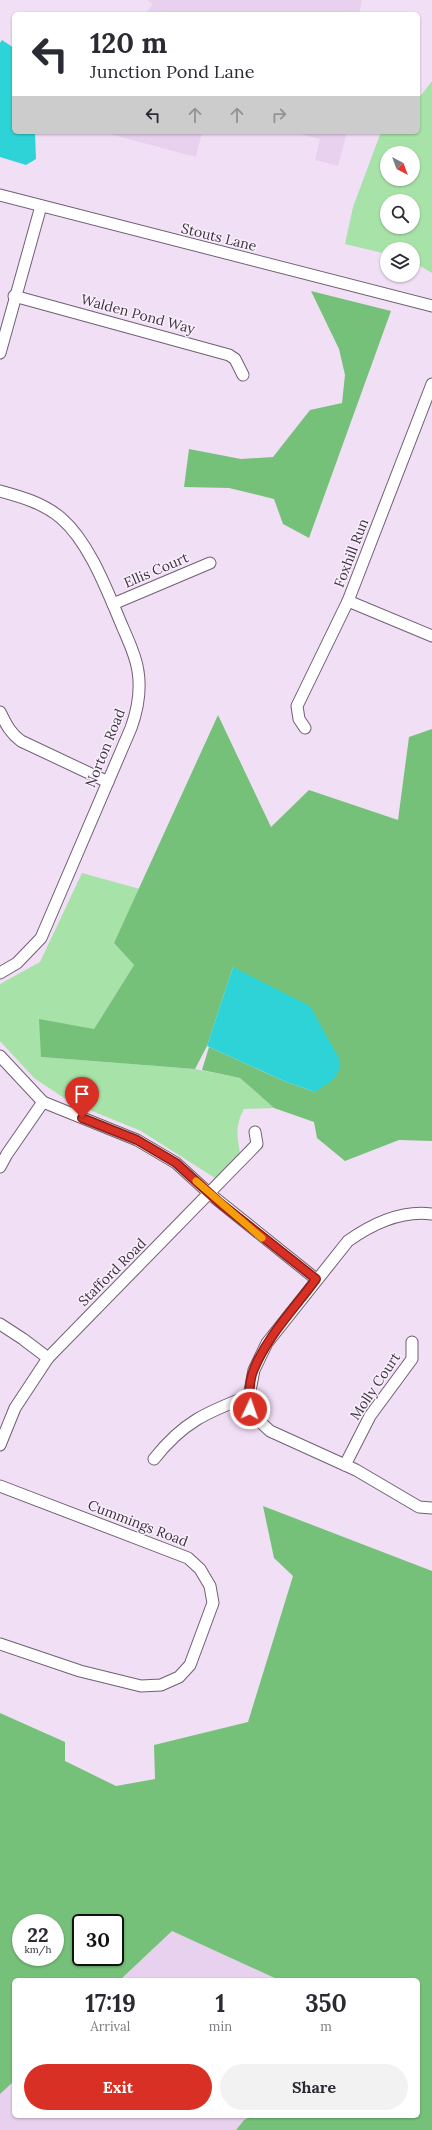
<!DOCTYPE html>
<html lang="en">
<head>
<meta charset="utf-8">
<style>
  :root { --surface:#fff; --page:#f2f2f3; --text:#2b2b33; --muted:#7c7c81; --accent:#d93025 }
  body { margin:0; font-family:Lora,serif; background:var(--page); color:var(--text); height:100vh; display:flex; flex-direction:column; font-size:15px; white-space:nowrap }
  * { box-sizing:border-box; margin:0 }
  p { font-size:13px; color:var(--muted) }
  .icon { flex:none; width:22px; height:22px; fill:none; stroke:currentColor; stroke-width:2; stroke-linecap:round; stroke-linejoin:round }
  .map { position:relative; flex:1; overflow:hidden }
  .side { position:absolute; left:12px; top:1978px; width:408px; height:140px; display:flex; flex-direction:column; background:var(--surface); border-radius:6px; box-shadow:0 1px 3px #0004 }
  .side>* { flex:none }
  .banner { position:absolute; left:12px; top:12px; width:408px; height:122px; border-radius:6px; box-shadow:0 1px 3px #0004; background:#fff; color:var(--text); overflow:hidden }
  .needle { width:26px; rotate:139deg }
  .controls { position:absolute; left:380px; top:146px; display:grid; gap:8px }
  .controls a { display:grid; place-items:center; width:40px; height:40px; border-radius:50%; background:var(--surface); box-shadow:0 1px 3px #0004; font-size:20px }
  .speed { position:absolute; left:12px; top:1914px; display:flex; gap:8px; font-size:20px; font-weight:700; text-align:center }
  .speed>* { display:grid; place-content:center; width:52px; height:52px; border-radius:50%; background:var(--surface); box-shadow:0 1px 3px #0004; line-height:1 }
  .speed small { font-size:10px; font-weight:400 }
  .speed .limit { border:2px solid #111; border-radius:6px; background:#fff; color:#111 }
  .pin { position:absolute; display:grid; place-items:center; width:34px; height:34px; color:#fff; margin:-41px -17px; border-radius:50% 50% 50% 0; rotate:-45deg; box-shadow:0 0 4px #0007 }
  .pin .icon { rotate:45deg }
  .me { position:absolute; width:44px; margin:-22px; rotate:3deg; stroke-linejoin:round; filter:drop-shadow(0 0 3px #0008) }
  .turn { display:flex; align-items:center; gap:14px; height:84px; padding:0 12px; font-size:18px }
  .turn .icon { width:52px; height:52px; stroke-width:2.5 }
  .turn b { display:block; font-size:28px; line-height:34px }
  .lanes { display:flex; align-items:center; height:38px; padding:0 12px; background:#0003; justify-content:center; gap:20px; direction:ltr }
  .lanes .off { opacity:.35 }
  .eta { display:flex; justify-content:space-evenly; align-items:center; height:68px; text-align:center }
  .eta b { font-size:24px; font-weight:700; line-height:28px }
  .action { display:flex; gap:8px; margin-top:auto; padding:8px 12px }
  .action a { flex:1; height:46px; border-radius:24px; background:var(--accent); color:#fff; font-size:16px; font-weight:700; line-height:46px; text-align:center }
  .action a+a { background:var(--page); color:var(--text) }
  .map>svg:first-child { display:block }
  .built { fill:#e8d1ee }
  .green { fill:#a7e3a8; fill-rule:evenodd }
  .forest { fill:#76c179; fill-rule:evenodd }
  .water { fill:#2dd3d6 }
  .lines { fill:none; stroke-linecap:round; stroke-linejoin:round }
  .minor-casing { stroke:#706074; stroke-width:13 }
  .minor { stroke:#fff; stroke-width:11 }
  .route-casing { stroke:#8d1f18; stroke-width:10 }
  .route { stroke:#d93025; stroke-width:7 }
  .slow { stroke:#f59e0b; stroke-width:7 }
  .labels { text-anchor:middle; stroke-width:3; stroke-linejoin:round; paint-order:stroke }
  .street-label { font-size:14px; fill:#3c353e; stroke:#faeffd }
</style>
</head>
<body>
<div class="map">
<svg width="432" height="2130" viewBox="0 0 432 2130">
  <rect width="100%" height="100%" fill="#f1dff6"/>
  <g class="built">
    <polygon points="147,0 362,0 359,14 145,14 153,4"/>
    <polygon points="102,132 202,132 196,157"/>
    <polygon points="293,132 347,132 338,166 315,160 320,139"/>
    <polygon points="172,1931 279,1980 120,1980"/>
    <polygon points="14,2081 14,2116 251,2116 244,2120 236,2130 0,2130 0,2094"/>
  </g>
  <g class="green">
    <path d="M432 81V273L413 262V249H387V254L345 244 353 207 381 132H418V99ZM387 153H413V179H387ZM387 201H413V227H387Z"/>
    <path d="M82 873 140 889 114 943 134 965 94 1029 41 1057 195 1069 240 1078 274 1108 244 1109C235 1126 237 1135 240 1153L215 1178 141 1131 70 1102 34 1078 0 1041V984L40 962Z"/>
  </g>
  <g class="forest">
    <polygon points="311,291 391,311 309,538 283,524 274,499 229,488 184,487 189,449 241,459 273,457 310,410 342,403 345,375 339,349"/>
    <polygon points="218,715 271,827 309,790 398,820 409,737 432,729 432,1141 399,1140 345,1161 317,1138 314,1122 274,1108 240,1078 202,1070 209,1047 284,1081 315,1092 233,967 207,1046 195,1069 41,1057 39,1019 94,1029 134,965 114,943"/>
    <path d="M263 1506 432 1571V2130H236L244 2120 251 2116H418V1980H279L172 1931 120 1980H14V2081L0 2094V1713L65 1742V1761L116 1786 155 1779 154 1745 248 1722 293 1576 274 1558ZM21 1923H55V1957H21ZM81 1923H115V1957H81Z"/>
  </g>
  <g class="water">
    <polygon points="2,40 14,48 14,132 35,132 36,159 26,165 0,157 0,43"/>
    <path d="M233 967 310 1006 340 1060C341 1078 328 1083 315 1092L284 1081 207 1046Z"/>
  </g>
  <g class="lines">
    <g class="minor-casing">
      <g id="minor">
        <polyline points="0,195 432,306"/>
        <polyline points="14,296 229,355 235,359 243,375"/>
        <polyline points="0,353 41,206"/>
        <path d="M0 491C22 497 43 503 61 518 90 543 108 593 123 628 129 642 136 656 138 671 141 690 138 709 131 728L41 938 17 963 0 973"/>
        <polyline points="348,601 432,636"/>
        <polyline points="113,604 210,563"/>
        <path d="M0 712C6 724 10 733 21 741L108 782"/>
        <polyline points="305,728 299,719 297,706 348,601 432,384"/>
        <polyline points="0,1056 43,1102 137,1140 176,1163 210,1194 316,1279"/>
        <polyline points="0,1167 7,1154 43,1102"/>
        <path d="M432 1214C402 1210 372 1224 348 1241L267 1343 254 1370 249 1396 250 1409 256 1418 270 1431 356 1470 419 1507 432 1508"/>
        <polyline points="0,1324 23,1339 48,1358"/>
        <polyline points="0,1445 15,1408 48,1358 257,1144 255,1132"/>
        <path d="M154 1459C183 1422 207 1412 249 1396"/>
        <polyline points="345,1465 370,1416 412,1359 412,1342"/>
        <polyline points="0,1486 188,1558 200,1569 210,1586 213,1603 190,1665 179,1677 161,1685 141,1686 80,1671 0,1644"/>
      </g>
    </g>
    <use href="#minor" class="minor"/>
  </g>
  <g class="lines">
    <g class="route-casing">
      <path id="route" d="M82 1118 137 1140 176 1163 220 1203 316 1279C295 1308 268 1335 254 1369 249 1380 249 1396 250 1409"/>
    </g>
    <use href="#route" class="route"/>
    <polyline class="slow" points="196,1181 262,1238"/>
  </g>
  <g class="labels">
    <g class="street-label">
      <text transform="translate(219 237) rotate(14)" y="5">Stouts Lane</text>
      <text transform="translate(138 314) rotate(15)" y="5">Walden Pond Way</text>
      <text transform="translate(351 553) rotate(-69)" y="5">Foxhill Run</text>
      <text transform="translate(156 570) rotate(-23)" y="5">Ellis Court</text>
      <text transform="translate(105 748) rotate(-68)" y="5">Norton Road</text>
      <text transform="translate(112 1272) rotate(-45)" y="5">Stafford Road</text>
      <text transform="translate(375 1386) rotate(-56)" y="5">Molly Court</text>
      <text transform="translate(138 1523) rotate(21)" y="5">Cummings Road</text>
    </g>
  </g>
</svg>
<div class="controls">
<a><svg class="needle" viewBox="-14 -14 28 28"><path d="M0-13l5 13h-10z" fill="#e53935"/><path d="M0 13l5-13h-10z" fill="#7c7c81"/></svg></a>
<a><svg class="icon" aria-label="search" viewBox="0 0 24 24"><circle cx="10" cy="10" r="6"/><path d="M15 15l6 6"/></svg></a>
<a><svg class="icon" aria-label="layers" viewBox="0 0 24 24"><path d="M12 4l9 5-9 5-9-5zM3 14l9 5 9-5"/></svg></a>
</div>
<div class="speed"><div>22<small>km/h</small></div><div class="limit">30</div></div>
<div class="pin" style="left:82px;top:1118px;background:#d93025"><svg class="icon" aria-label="arrive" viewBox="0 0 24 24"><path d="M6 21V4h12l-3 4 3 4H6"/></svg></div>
<svg class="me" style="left:250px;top:1409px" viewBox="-20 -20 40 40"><circle r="17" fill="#d93025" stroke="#fff" stroke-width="3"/><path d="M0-11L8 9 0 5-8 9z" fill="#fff"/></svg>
<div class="banner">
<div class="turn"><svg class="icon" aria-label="left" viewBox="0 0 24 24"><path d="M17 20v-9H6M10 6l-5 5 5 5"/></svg><div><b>120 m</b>Junction Pond Lane</div></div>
<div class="lanes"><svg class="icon" aria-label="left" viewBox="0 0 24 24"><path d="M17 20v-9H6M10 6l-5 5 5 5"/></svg><svg class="icon off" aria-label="ahead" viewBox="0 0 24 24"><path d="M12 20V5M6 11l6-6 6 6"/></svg><svg class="icon off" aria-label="ahead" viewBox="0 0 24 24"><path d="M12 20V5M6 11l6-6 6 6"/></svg><svg class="icon off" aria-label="right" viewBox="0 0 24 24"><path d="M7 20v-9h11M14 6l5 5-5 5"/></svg></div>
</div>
<section class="side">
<div class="eta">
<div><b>17:19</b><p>Arrival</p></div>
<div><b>1</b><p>min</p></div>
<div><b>350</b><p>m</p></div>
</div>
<div class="action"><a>Exit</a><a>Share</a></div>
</section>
</div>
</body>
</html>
